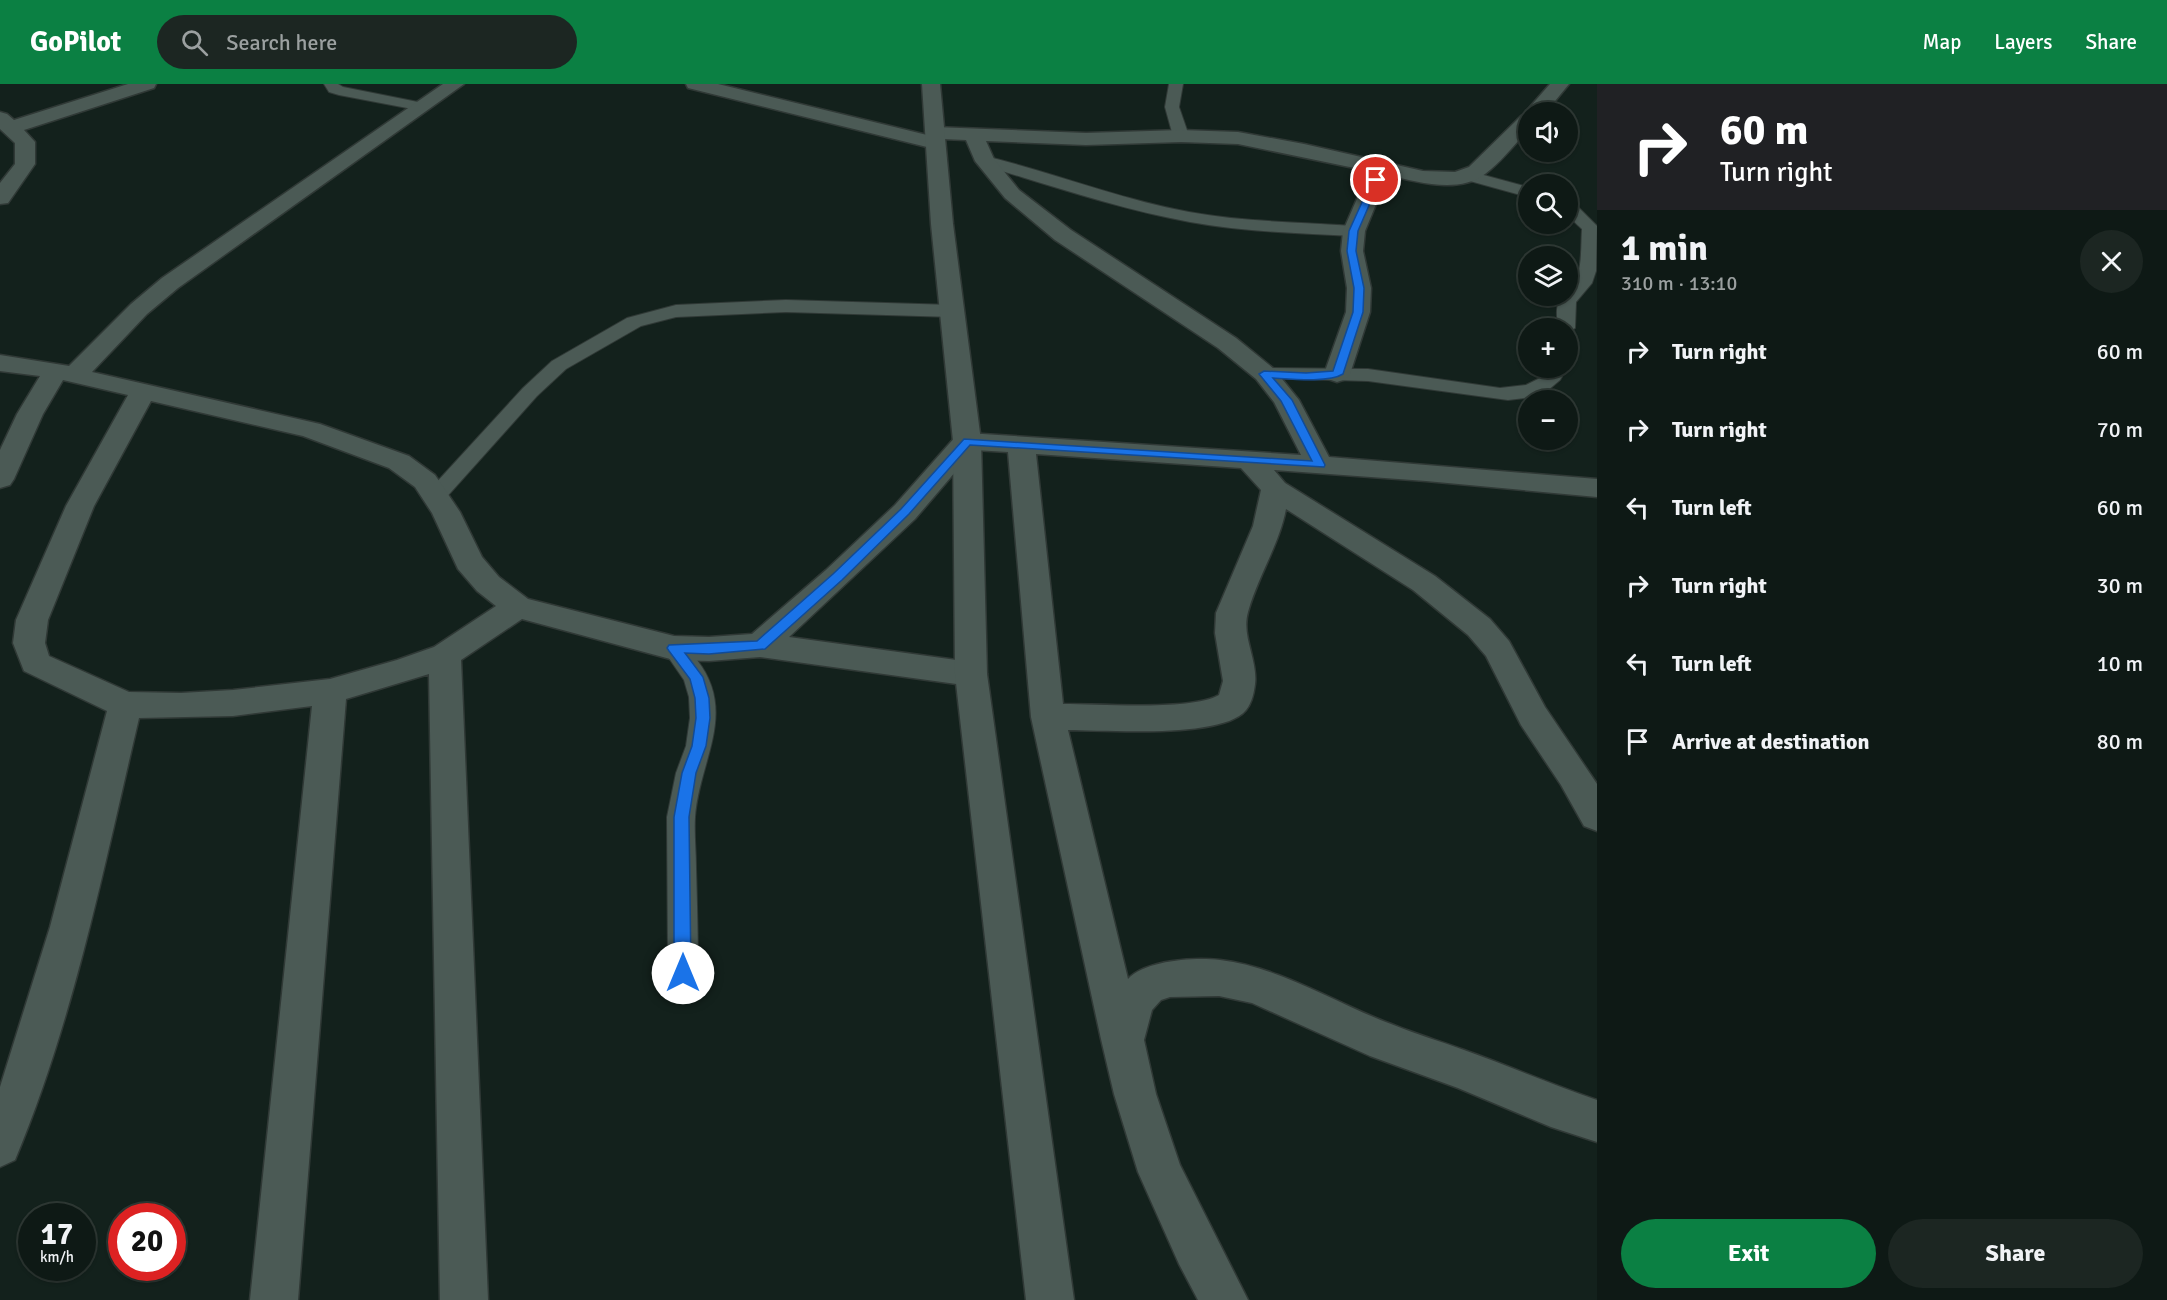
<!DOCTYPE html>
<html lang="en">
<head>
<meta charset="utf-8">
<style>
  :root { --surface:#0e1915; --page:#1c2622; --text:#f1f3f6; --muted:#9ba0a0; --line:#2e3834; --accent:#0b8043 }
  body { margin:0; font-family:Signika,sans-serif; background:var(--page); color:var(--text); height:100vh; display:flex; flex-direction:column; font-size:22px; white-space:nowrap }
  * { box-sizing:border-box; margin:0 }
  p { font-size:20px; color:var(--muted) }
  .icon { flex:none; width:33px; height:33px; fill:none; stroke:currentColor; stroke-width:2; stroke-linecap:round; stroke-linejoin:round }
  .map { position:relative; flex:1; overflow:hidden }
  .sheet { display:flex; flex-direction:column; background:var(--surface); width:570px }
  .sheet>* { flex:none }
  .top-card { background:#202124; color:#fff; overflow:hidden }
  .controls { position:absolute; left:1518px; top:18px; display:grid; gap:12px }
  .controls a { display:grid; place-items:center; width:60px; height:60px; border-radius:50%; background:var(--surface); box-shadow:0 2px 4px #0004,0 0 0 2px var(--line); font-size:30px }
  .speed { position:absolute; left:18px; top:1119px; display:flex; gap:12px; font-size:30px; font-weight:700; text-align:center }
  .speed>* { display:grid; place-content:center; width:78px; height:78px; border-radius:50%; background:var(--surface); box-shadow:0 2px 4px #0004,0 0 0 2px var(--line); line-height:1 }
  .speed small { font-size:15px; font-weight:400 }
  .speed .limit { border:9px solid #d22; background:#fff; color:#111 }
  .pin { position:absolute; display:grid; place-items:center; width:51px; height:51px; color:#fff; margin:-26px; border:3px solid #fff; border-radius:50%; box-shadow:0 2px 6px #0007 }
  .me { position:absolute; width:66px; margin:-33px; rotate:0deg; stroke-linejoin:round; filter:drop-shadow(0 0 4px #0008) }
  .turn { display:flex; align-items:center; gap:21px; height:126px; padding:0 24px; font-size:27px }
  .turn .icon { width:78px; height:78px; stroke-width:2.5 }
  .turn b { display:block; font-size:42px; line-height:51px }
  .round { display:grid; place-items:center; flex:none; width:63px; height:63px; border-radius:32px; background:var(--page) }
  .head { display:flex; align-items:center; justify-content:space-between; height:102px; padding:0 24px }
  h1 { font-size:36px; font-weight:700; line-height:45px }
  .button { display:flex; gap:12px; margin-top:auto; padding:12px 24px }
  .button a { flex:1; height:69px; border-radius:36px; background:var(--accent); color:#fff; font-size:24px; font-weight:700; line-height:69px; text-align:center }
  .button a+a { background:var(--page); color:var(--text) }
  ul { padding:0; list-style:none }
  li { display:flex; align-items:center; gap:18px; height:78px; padding:0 24px }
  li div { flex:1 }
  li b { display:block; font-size:22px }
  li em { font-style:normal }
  header { display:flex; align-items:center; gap:36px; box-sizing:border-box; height:84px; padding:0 30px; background:var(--accent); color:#fff }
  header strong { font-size:28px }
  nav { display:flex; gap:33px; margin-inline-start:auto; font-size:21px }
  .search { width:420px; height:54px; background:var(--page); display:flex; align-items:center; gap:15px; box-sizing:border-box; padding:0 21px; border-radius:33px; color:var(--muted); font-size:22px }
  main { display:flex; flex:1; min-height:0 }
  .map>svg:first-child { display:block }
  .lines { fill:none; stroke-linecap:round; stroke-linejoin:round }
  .service-casing { stroke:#303936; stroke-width:2 }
  .minor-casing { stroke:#303936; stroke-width:3 }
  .tertiary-casing { stroke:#303936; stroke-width:3 }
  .service { fill:#4b5a55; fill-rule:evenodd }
  .minor { fill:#4b5a55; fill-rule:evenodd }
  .tertiary { fill:#4b5a55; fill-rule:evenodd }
  .route { fill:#1a73e8; stroke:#114b97; stroke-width:1.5 }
</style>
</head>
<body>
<header>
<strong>GoPilot</strong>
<div class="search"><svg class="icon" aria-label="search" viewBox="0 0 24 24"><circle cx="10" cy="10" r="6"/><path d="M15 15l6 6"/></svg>Search here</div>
<nav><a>Map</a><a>Layers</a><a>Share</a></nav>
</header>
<main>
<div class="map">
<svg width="1597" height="1216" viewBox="0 0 1597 1216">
  <rect width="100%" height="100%" fill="#13211c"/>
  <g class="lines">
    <g class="service-casing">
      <g id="service">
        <polygon points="324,0 338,0 343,3 428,20 430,23 423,27 339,11 329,8"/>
        <polygon points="1169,0 1183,0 1179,23 1189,52 1186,55 1181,57 1173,52 1165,23"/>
        <path d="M985 72C1054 89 1119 115 1189 128 1243 138 1299 138 1354 142L1360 143 1363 147 1360 151 1354 152C1300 149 1244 148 1190 138 1119 125 1049 101 979 80L977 77 979 74Z"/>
        <polygon points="1465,86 1528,103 1528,113 1459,94 1457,91"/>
        <path d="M1568 118 1574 119 1597 142 1596 187 1592 199 1576 218 1575 244 1568 249V244H1557C1558 232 1554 223 1562 212H1568C1568 203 1575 199 1578 190 1582 176 1581 160 1582 145L1568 132Z"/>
        <polygon points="786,216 953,221 960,223 962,227 960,231 953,233 786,228 676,233 641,242 566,285 537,312 443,417 435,419 427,417 424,412 523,304 552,277 627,234 676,221"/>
        <polygon points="1265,284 1368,285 1500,304 1526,301 1540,294 1548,284 1567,284 1560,296 1547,307 1525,314 1508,316 1368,297 1258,294 1255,290 1258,286"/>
        <path d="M674 555C685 558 690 567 697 576 738 629 699 677 695 733 694 750 696 767 696 784 697 819 698 854 698 889L694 899 683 903 672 899 668 889 667 733 676 689 686 662 690 634 689 613 684 596 662 564 665 558Z"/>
      </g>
    </g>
    <g class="minor-casing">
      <g id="minor">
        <polygon points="128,0 156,0 154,4 24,46 35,58 35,80 8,119 0,120 0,99 15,80 15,59 0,45 0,28 7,30 14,36"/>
        <path d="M443 0H464L178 204 147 230 92 288 320 340 409 372 435 391 460 428 482 473 499 493 528 515 674 552 709 553 752 550 826 486 895 421 957 351 967 349 1301 371 1274 318 1256 295 1218 264 1055 156 1005 114 975 77 966 56 942 55 945 59 942 63 935 65 688 4 686 0H718L927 51 928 45 935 43 1086 49 1181 46 1238 48 1304 60 1423 87 1455 88 1469 83 1521 32 1528 30 1526 28 1529 24 1550 0H1569L1546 28H1528V46C1514 61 1501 78 1485 90 1459 110 1417 98 1388 91L1365 147 1363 167 1371 204 1370 228 1350 290 1346 295 1337 298 1328 295 1324 290 1346 228 1347 204 1341 167 1343 147 1369 87 1238 60 1181 58 1086 61 986 57 994 75 1019 106 1071 146 1236 254 1274 285 1299 316 1329 373 1597 395V413L1426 397 1274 386 1285 399 1435 492 1490 535 1509 557 1545 623 1597 700V747L1584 742 1561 701 1521 641 1486 572 1468 551 1413 506 1286 425C1279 461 1258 492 1248 528 1241 552 1258 576 1255 600 1254 608 1252 619 1246 626 1223 655 1106 646 1068 646L1128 895C1146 876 1195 873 1220 876 1280 883 1335 919 1391 940 1415 950 1440 957 1464 966 1509 982 1552 1001 1597 1016V1058L1551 1043 1458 1004 1370 972 1252 919 1219 912 1170 913 1161 916 1152 926 1144 956 1156 1010 1180 1081 1248 1216H1198L1179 1180 1138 1088 1114 1010 1101 955 1031 633 1008 368 974 366 915 435 789 553 971 578 983 581 987 590 983 599 971 602 760 573 709 577 674 576 522 535 461 576 488 1216H440L429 590 346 615 298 1216H250L312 622 233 632 139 634C104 782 74 935 15 1076L0 1083V1003L50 843 107 627 24 587 13 559 16 536 66 422 128 311 63 296 43 330 14 395 10 401 0 404V366L17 330 40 292 0 287V271L69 282 131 220 162 194ZM151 317 303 352 389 384 415 403 432 429 458 485 477 507 496 522 434 563 397 576 330 595 233 606 181 609 129 608 49 572 45 559 48 536 94 422ZM1036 370 1241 384 1261 406 1253 442 1216 529 1215 549 1223 597 1219 611C1191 627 1100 620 1063 620Z"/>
      </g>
    </g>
    <g class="tertiary-casing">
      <polygon id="tertiary" points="922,0 940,0 953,140 981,357 987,590 1074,1216 1026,1216 955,590 953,357 931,140"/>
    </g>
    <use href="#service" class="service"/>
    <use href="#minor" class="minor"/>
    <use href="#tertiary" class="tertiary"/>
  </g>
  <path class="route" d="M1373 94 1380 96 1358 147 1356 167 1364 204 1363 228 1343 290C1329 299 1290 295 1273 294L1292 316 1325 381 1324 383 970 361 909 430 842 496 765 565 709 570 685 569 703 593 709 614 710 634 706 662 696 689 689 733 691 889 688 894 683 896 677 894 674 889V733L682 689 692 662 696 634 695 614 690 595 669 567 667 564 669 561 757 557 833 490 901 425 964 355 1312 377 1281 317 1259 290 1264 287 1306 289 1333 287 1353 228 1354 204 1347 167 1349 147Z"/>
</svg>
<div class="controls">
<a><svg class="icon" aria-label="sound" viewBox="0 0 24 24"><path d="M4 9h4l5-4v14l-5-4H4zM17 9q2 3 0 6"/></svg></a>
<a><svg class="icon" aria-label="search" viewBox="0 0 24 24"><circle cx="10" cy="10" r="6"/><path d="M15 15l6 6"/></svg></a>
<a><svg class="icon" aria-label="layers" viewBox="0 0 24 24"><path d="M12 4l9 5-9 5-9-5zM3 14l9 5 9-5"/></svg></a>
<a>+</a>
<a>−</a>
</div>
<div class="speed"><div>17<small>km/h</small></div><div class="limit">20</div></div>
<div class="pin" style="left:1376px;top:96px;background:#d93025"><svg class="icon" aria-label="arrive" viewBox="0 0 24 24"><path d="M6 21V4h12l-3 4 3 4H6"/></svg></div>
<svg class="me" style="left:683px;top:889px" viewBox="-20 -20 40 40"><circle r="19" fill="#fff"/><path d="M0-13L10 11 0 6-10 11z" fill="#1a73e8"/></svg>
</div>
<section class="sheet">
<div class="top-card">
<div class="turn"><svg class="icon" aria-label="right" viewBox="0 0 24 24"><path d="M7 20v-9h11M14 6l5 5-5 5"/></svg><div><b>60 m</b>Turn right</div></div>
</div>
<div class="head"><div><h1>1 min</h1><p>310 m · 13:10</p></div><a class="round"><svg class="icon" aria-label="close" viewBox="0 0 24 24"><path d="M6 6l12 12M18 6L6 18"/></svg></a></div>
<ul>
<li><svg class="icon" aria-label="right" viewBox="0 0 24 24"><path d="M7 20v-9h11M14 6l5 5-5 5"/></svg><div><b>Turn right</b></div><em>60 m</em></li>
<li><svg class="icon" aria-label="right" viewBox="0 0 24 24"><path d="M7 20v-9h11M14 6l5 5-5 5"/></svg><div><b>Turn right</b></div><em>70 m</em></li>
<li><svg class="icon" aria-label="left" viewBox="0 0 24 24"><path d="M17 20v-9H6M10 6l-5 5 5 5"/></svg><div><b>Turn left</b></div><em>60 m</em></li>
<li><svg class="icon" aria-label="right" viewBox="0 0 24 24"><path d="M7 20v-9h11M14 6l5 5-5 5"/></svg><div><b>Turn right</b></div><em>30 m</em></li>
<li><svg class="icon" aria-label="left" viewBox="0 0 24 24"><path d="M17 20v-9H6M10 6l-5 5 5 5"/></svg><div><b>Turn left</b></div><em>10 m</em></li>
<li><svg class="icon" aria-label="arrive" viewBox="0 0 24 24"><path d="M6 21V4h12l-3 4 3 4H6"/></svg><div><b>Arrive at destination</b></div><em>80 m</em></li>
</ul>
<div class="button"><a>Exit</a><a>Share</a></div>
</section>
</main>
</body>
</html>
